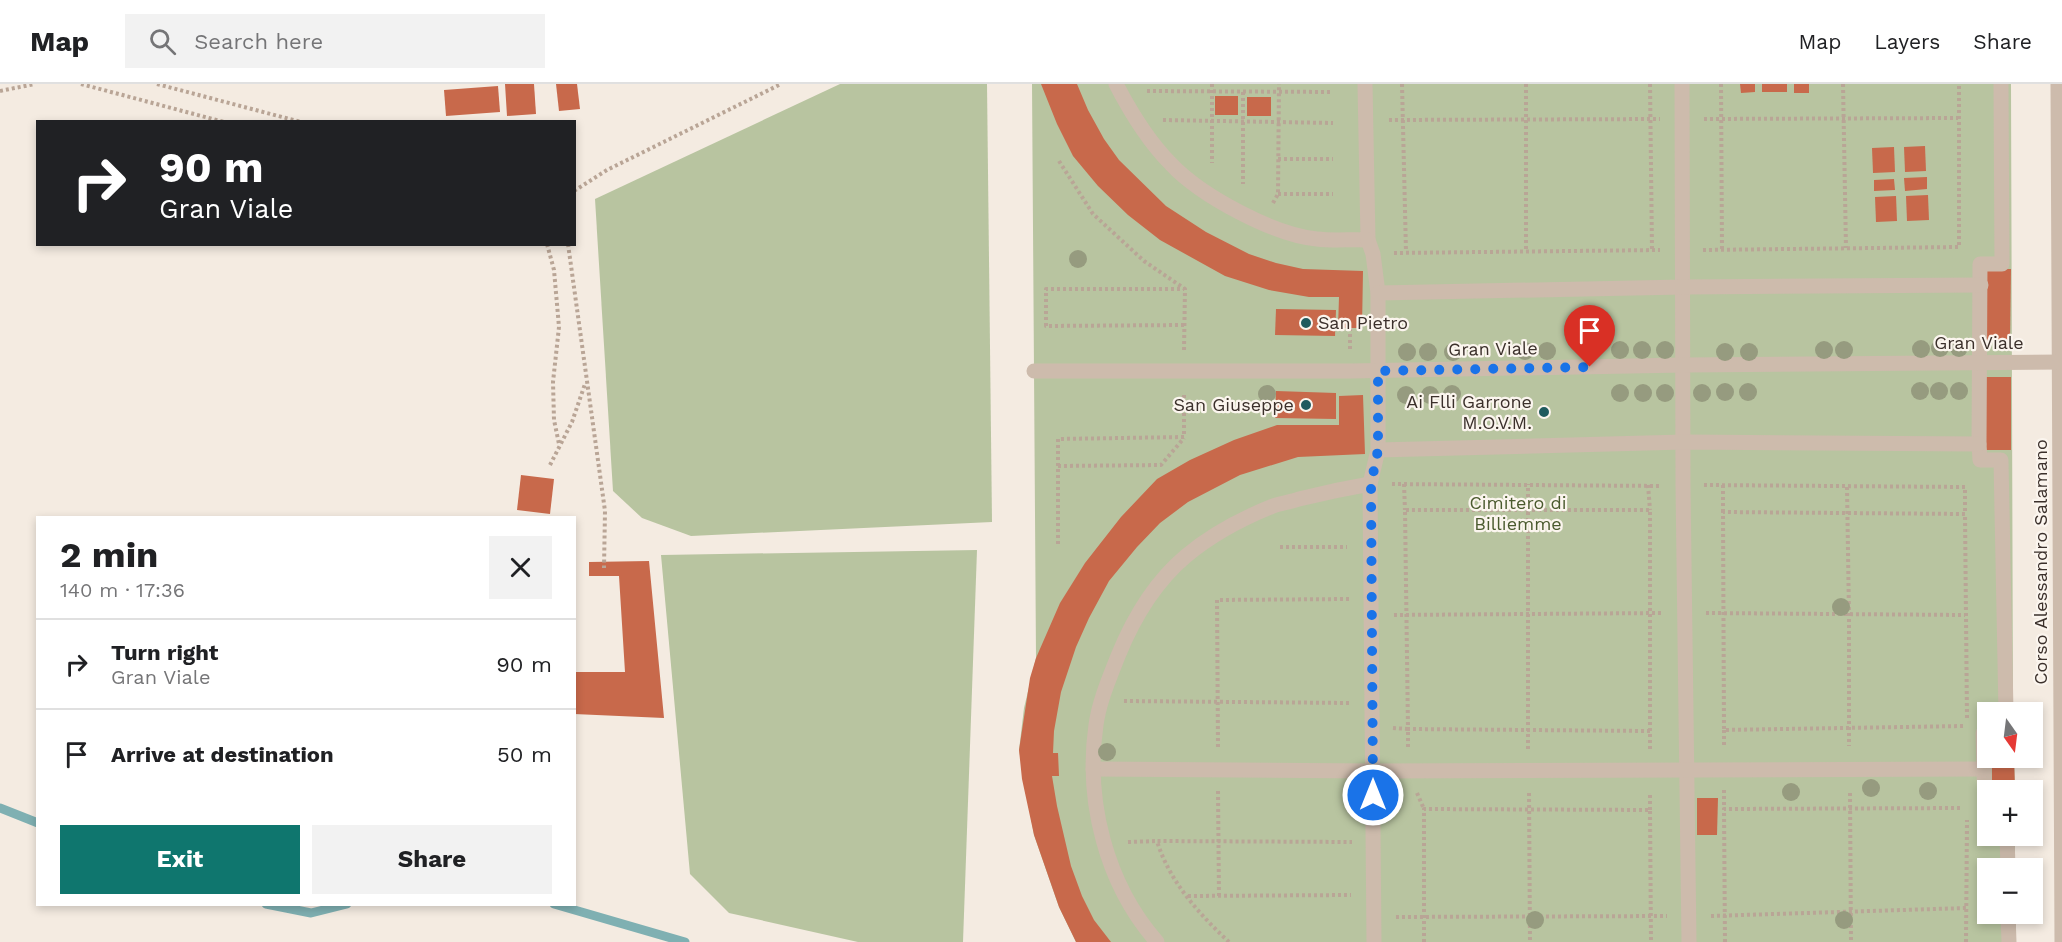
<!DOCTYPE html>
<html lang="en">
<head>
<meta charset="utf-8">
<style>
  :root { --surface:#fff; --page:#f2f2f2; --text:#202124; --muted:#757577; --line:#e0e0e0; --accent:#0f766e }
  body { margin:0; font-family:"Work Sans",sans-serif; background:var(--page); color:var(--text); height:100vh; display:flex; flex-direction:column; font-size:22px; white-space:nowrap }
  * { box-sizing:border-box; margin:0 }
  p { font-size:20px; color:var(--muted) }
  .icon { flex:none; width:33px; height:33px; fill:none; stroke:currentColor; stroke-width:2; stroke-linecap:round; stroke-linejoin:round }
  .map { position:relative; flex:1; overflow:hidden }
  .sheet { position:absolute; left:36px; top:432px; width:540px; height:390px; display:flex; flex-direction:column; background:var(--surface); border-radius:0px; box-shadow:0 3px 9px #0003 }
  .sheet>* { flex:none }
  .top-card { position:absolute; left:36px; top:36px; width:540px; height:126px; border-radius:0px; box-shadow:0 3px 9px #0003; background:#202124; color:#fff; overflow:hidden }
  .needle { width:39px; rotate:166deg }
  .buttons { position:absolute; left:1977px; top:618px; display:grid; gap:12px }
  .buttons a { display:grid; place-items:center; width:66px; height:66px; border-radius:0px; background:var(--surface); box-shadow:0 3px 9px #0003; font-size:30px }
  .pin { position:absolute; display:grid; place-items:center; width:51px; height:51px; color:#fff; margin:-62px -26px; border-radius:50% 50% 50% 0; rotate:-45deg; box-shadow:0 0 6px #0007 }
  .pin .icon { rotate:45deg }
  .me { position:absolute; width:66px; margin:-33px; rotate:0deg; stroke-linejoin:round; filter:drop-shadow(0 0 4px #0008) }
  .turn { display:flex; align-items:center; gap:21px; height:126px; padding:0 24px; font-size:27px }
  .turn .icon { width:78px; height:78px; stroke-width:2.5 }
  .turn b { display:block; font-size:42px; line-height:51px }
  .round { display:grid; place-items:center; flex:none; width:63px; height:63px; border-radius:0px; background:var(--page) }
  .headline { display:flex; align-items:center; justify-content:space-between; height:102px; padding:0 24px }
  h1 { font-size:36px; font-weight:700; line-height:45px }
  .cta { display:flex; gap:12px; margin-top:auto; padding:12px 24px }
  .cta a { flex:1; height:69px; border-radius:0px; background:var(--accent); color:#fff; font-size:24px; font-weight:700; line-height:69px; text-align:center }
  .cta a+a { background:var(--page); color:var(--text) }
  ul { padding:0; list-style:none }
  li { display:flex; align-items:center; gap:18px; height:90px; padding:0 24px; border-top:2px solid var(--line) }
  li div { flex:1 }
  li b { display:block; font-size:22px }
  li em { font-style:normal }
  header { display:flex; align-items:center; gap:36px; box-sizing:border-box; height:84px; padding:0 30px; background:var(--surface); border-bottom:2px solid var(--line) }
  header strong { font-size:28px }
  nav { display:flex; gap:33px; margin-inline-start:auto; font-size:21px }
  .search { width:420px; height:54px; background:var(--page); display:flex; align-items:center; gap:15px; box-sizing:border-box; padding:0 21px; border-radius:0px; color:var(--muted); font-size:22px }
  .map>svg:first-child { display:block }
  .green { fill:#b8c4a0 }
  .lines { fill:none; stroke-linecap:round; stroke-linejoin:round }
  .stream { stroke:#7fb0b2; stroke-width:9 }
  .building { fill:#c8694b }
  .path { stroke:#b9a596; stroke-width:4; stroke-dasharray:3 3; stroke-linecap:butt }
  .minor { stroke:#cdbbac; stroke-width:15 }
  .tree { fill:#969b7f }
  .route { stroke:#1a73e8; stroke-width:10; stroke-dasharray:0 18 }
  .poi-dot { fill:#1f5a5e; stroke:#fbf5ee; stroke-width:2 }
  .labels { text-anchor:middle; stroke-width:4.5; stroke-linejoin:round; paint-order:stroke }
  .poi-label { font-size:18px; fill:#3b302b; stroke:#fbf5ee; text-anchor:end }
  .street-label { font-size:18px; fill:#3b302b; stroke:#fbf5ee }
  .park-label { font-size:18px; fill:#4a5a2e; stroke:#fbf5ee }
</style>
</head>
<body>
<header>
<strong>Map</strong>
<div class="search"><svg class="icon" aria-label="search" viewBox="0 0 24 24"><circle cx="10" cy="10" r="6"/><path d="M15 15l6 6"/></svg>Search here</div>
<nav><a>Map</a><a>Layers</a><a>Share</a></nav>
</header>
<div class="map">
<svg width="2062" height="858" viewBox="0 0 2062 858">
  <rect width="100%" height="100%" fill="#f4ebe1"/>
  <g class="green">
    <polygon points="840,0 987,0 992,438 691,452 642,434 613,407 595,115"/>
    <polygon points="1032,0 2011,0 2013,628 1988,628 1988,674 2014,674 2015,706 1988,706 1988,752 2015,752 2015,784 1988,784 1988,830 2016,830 2016,858 1076,858 1059,823 1034,751 1019,666 1024,624 1036,574"/>
    <polygon points="977,466 963,858 858,858 729,829 690,790 661,471"/>
  </g>
  <g class="lines">
    <g class="stream">
      <polyline points="0,724 38,739"/>
      <polyline points="266,820 311,829 347,820"/>
      <polyline points="554,820 685,858"/>
    </g>
  </g>
  <g class="building">
    <polygon points="505,0 534,0 536,30 507,32"/>
    <polygon points="556,0 577,0 580,25 559,27"/>
    <polygon points="1041,0 1077,0 1088,26 1104,55 1119,76 1166,122 1206,148 1249,170 1276,179 1303,185 1363,187 1362,244 1338,244 1339,213 1309,213 1269,206 1225,192 1160,156 1128,131 1098,102 1073,72 1057,40"/>
    <polygon points="1740,0 1755,0 1755,8 1741,9"/>
    <rect x="1762" y="0" width="25" height="8"/>
    <rect x="1794" y="0" width="15" height="9"/>
    <polygon points="498,2 500,28 446,32 444,6"/>
    <rect x="1215" y="12" width="23" height="19"/>
    <rect x="1247" y="13" width="24" height="19"/>
    <polygon points="1925,62 1926,87 1905,88 1904,63"/>
    <polygon points="1894,63 1895,88 1873,89 1872,64"/>
    <polygon points="1927,93 1927,105 1905,107 1904,94"/>
    <polygon points="1894,95 1895,106 1874,107 1874,96"/>
    <polygon points="1928,111 1929,136 1907,137 1906,112"/>
    <polygon points="1896,112 1897,137 1876,138 1875,113"/>
    <polygon points="1985,185 2011,185 2010,257 1985,257"/>
    <polygon points="1276,225 1336,226 1335,252 1275,251"/>
    <rect x="1985" y="293" width="26" height="73"/>
    <polygon points="1276,307 1336,309 1336,335 1275,334"/>
    <polygon points="1363,311 1365,370 1298,373 1240,391 1188,418 1160,439 1137,463 1109,497 1089,534 1076,563 1061,608 1054,647 1053,669 1058,669 1059,692 1052,692 1057,722 1071,782 1082,812 1094,836 1111,858 1076,858 1059,823 1034,751 1022,695 1019,666 1030,594 1036,574 1060,519 1085,479 1121,433 1157,395 1190,376 1234,356 1277,341 1339,341 1339,312"/>
    <polygon points="521,391 554,395 550,430 517,426"/>
    <polygon points="649,477 664,634 574,630 574,588 625,588 619,492 589,492 589,478"/>
    <polygon points="1992,674 2014,674 2015,706 1992,706"/>
    <polygon points="1697,714 1718,714 1717,751 1697,751"/>
  </g>
  <g class="lines">
    <g class="path">
      <polyline points="81,0 224,38"/>
      <polyline points="157,0 301,38"/>
      <polyline points="1212,0 1212,79"/>
      <polyline points="1402,0 1406,168"/>
      <polyline points="1526,0 1526,168"/>
      <polyline points="1650,0 1652,166"/>
      <polyline points="1721,0 1722,166"/>
      <polyline points="1843,0 1846,164"/>
      <polyline points="0,7 35,0"/>
      <polyline points="1147,7 1333,8"/>
      <polyline points="1243,8 1243,100"/>
      <polyline points="1704,35 1958,34"/>
      <polyline points="1163,36 1333,39"/>
      <polyline points="1389,36 1660,35"/>
      <polyline points="1278,75 1333,75"/>
      <polyline points="1059,77 1093,130 1144,177 1185,205 1184,266"/>
      <polyline points="574,107 607,86 781,0"/>
      <polyline points="1278,110 1333,110"/>
      <polyline points="1273,119 1278,110 1279,0"/>
      <polyline points="547,160 554,186 559,243 553,298 554,336 559,360"/>
      <polyline points="568,160 605,427 604,484"/>
      <polyline points="1703,166 1959,163 1959,0"/>
      <polyline points="1394,169 1660,166"/>
      <polyline points="1184,241 1046,242 1046,205 1184,205"/>
      <polyline points="1350,244 1350,266"/>
      <polyline points="550,381 572,338 585,300"/>
      <polyline points="1058,382 1161,381 1184,354"/>
      <polyline points="1392,400 1661,402"/>
      <polyline points="1404,400 1405,426"/>
      <polyline points="1648,401 1650,426"/>
      <polyline points="1704,401 1965,403 1965,430"/>
      <polyline points="1723,401 1723,428"/>
      <polyline points="1847,403 1849,531 1849,662"/>
      <polyline points="1058,460 1058,355 1184,353 1184,309"/>
      <polyline points="1280,463 1347,463"/>
      <polyline points="1706,529 1965,531"/>
      <polyline points="1394,531 1662,529"/>
      <polyline points="1124,617 1351,619"/>
      <polyline points="1963,642 1724,646 1723,428 1965,430 1967,634"/>
      <polyline points="1393,644 1408,645 1408,664"/>
      <polyline points="1724,646 1724,663"/>
      <polyline points="1650,647 1408,645 1405,426 1650,426 1650,665"/>
      <polyline points="1218,663 1217,516 1350,515"/>
      <polyline points="1528,665 1528,400"/>
      <polyline points="1724,706 1724,725"/>
      <polyline points="1218,707 1219,812"/>
      <polyline points="1417,709 1424,725"/>
      <polyline points="1529,709 1530,858"/>
      <polyline points="1850,709 1851,858"/>
      <polyline points="1650,726 1650,708"/>
      <polyline points="1128,758 1157,757"/>
      <polyline points="1188,812 1351,811"/>
      <polyline points="1711,832 1966,824"/>
      <polyline points="1396,833 1667,832"/>
      <path d="M1229 858C1199 830 1169 797 1157 757L1352 758"/>
      <polyline points="1424,858 1424,725 1650,726 1651,858"/>
      <polyline points="1725,858 1724,725 1962,724"/>
      <polyline points="1966,858 1967,736"/>
    </g>
    <g class="minor">
      <path d="M1116 0C1131 29 1148 57 1171 80 1201 112 1274 151 1317 155 1334 157 1351 155 1368 156L1365 0"/>
      <polyline points="1682,0 1683,402 1689,858"/>
      <polyline points="2001,0 2002,180 1980,180 1979,360 1980,376 2001,376 2006,628"/>
      <polyline points="2058,0 2062,858"/>
      <polyline points="1368,156 1373,170 1378,209 1378,366 1370,400 1374,858"/>
      <polyline points="1378,209 1683,203 1981,201"/>
      <polyline points="1034,287 1351,287 1684,281 2062,278"/>
      <polyline points="1378,366 1684,358 1979,360"/>
      <polyline points="1988,649 1983,649 1985,721 1988,721"/>
      <polyline points="1093,685 1373,687 1984,685"/>
      <polyline points="2007,752 2008,784"/>
      <polyline points="2008,830 2009,858"/>
      <path d="M1157 858C1106 800 1085 717 1096 641 1099 618 1109 595 1118 572 1133 535 1155 498 1186 472 1211 451 1243 434 1273 422 1281 419 1291 418 1299 415 1323 409 1347 404 1370 400"/>
    </g>
  </g>
  <g class="tree">
    <circle cx="1078" cy="175" r="9"/>
    <circle cx="1940" cy="264" r="9"/>
    <circle cx="1959" cy="264" r="9"/>
    <circle cx="1921" cy="265" r="9"/>
    <circle cx="1620" cy="266" r="9"/>
    <circle cx="1642" cy="266" r="9"/>
    <circle cx="1665" cy="266" r="9"/>
    <circle cx="1824" cy="266" r="9"/>
    <circle cx="1844" cy="266" r="9"/>
    <circle cx="1525" cy="267" r="9"/>
    <circle cx="1547" cy="267" r="9"/>
    <circle cx="1407" cy="268" r="9"/>
    <circle cx="1428" cy="268" r="9"/>
    <circle cx="1453" cy="268" r="9"/>
    <circle cx="1725" cy="268" r="9"/>
    <circle cx="1749" cy="268" r="9"/>
    <circle cx="1920" cy="307" r="9"/>
    <circle cx="1939" cy="307" r="9"/>
    <circle cx="1959" cy="307" r="9"/>
    <circle cx="1725" cy="308" r="9"/>
    <circle cx="1748" cy="308" r="9"/>
    <circle cx="1620" cy="309" r="9"/>
    <circle cx="1643" cy="309" r="9"/>
    <circle cx="1665" cy="309" r="9"/>
    <circle cx="1702" cy="309" r="9"/>
    <circle cx="1267" cy="310" r="9"/>
    <circle cx="1452" cy="310" r="9"/>
    <circle cx="1406" cy="311" r="9"/>
    <circle cx="1430" cy="311" r="9"/>
    <circle cx="1841" cy="523" r="9"/>
    <circle cx="1107" cy="668" r="9"/>
    <circle cx="1871" cy="704" r="9"/>
    <circle cx="1928" cy="707" r="9"/>
    <circle cx="1791" cy="708" r="9"/>
    <circle cx="1535" cy="836" r="9"/>
    <circle cx="1844" cy="836" r="9"/>
  </g>
  <g class="lines">
    <polyline class="route" points="1373,711 1371,400 1378,366 1378,287 1590,283"/>
  </g>
  <g class="poi-dot">
    <circle cx="1306" cy="239" r="6"/>
    <circle cx="1306" cy="321" r="6"/>
    <circle cx="1544" cy="328" r="6"/>
  </g>
  <g class="labels">
    <g class="poi-label">
      <text x="1318" y="245" text-anchor="start">San Pietro</text>
      <text x="1532" y="324">Ai Flli Garrone<tspan x="1532" dy="21">M.O.V.M.</tspan></text>
      <text x="1294" y="327">San Giuseppe</text>
    </g>
    <g class="street-label">
      <text x="1979" y="265">Gran Viale</text>
      <text transform="translate(1493 265) rotate(-1)" y="6">Gran Viale</text>
      <text transform="translate(2041 478) rotate(-90)" y="6">Corso Alessandro Salamano</text>
    </g>
    <g class="park-label">
      <text x="1518" y="425">Cimitero di<tspan x="1518" dy="21">Billiemme</tspan></text>
    </g>
  </g>
</svg>
<div class="buttons">
<a><svg class="needle" viewBox="-14 -14 28 28"><path d="M0-13l5 13h-10z" fill="#e53935"/><path d="M0 13l5-13h-10z" fill="#757577"/></svg></a>
<a>+</a>
<a>−</a>
</div>
<div class="pin" style="left:1590px;top:283px;background:#d93025"><svg class="icon" aria-label="arrive" viewBox="0 0 24 24"><path d="M6 21V4h12l-3 4 3 4H6"/></svg></div>
<svg class="me" style="left:1373px;top:711px" viewBox="-20 -20 40 40"><circle r="17" fill="#1a73e8" stroke="#fff" stroke-width="3"/><path d="M0-11L8 9 0 5-8 9z" fill="#fff"/></svg>
<div class="top-card">
<div class="turn"><svg class="icon" aria-label="right" viewBox="0 0 24 24"><path d="M7 20v-9h11M14 6l5 5-5 5"/></svg><div><b>90 m</b>Gran Viale</div></div>
</div>
<section class="sheet">
<div class="headline"><div><h1>2 min</h1><p>140 m · 17:36</p></div><a class="round"><svg class="icon" aria-label="close" viewBox="0 0 24 24"><path d="M6 6l12 12M18 6L6 18"/></svg></a></div>
<ul>
<li><svg class="icon" aria-label="right" viewBox="0 0 24 24"><path d="M7 20v-9h11M14 6l5 5-5 5"/></svg><div><b>Turn right</b><p>Gran Viale</p></div><em>90 m</em></li>
<li><svg class="icon" aria-label="arrive" viewBox="0 0 24 24"><path d="M6 21V4h12l-3 4 3 4H6"/></svg><div><b>Arrive at destination</b></div><em>50 m</em></li>
</ul>
<div class="cta"><a>Exit</a><a>Share</a></div>
</section>
</div>
</body>
</html>
